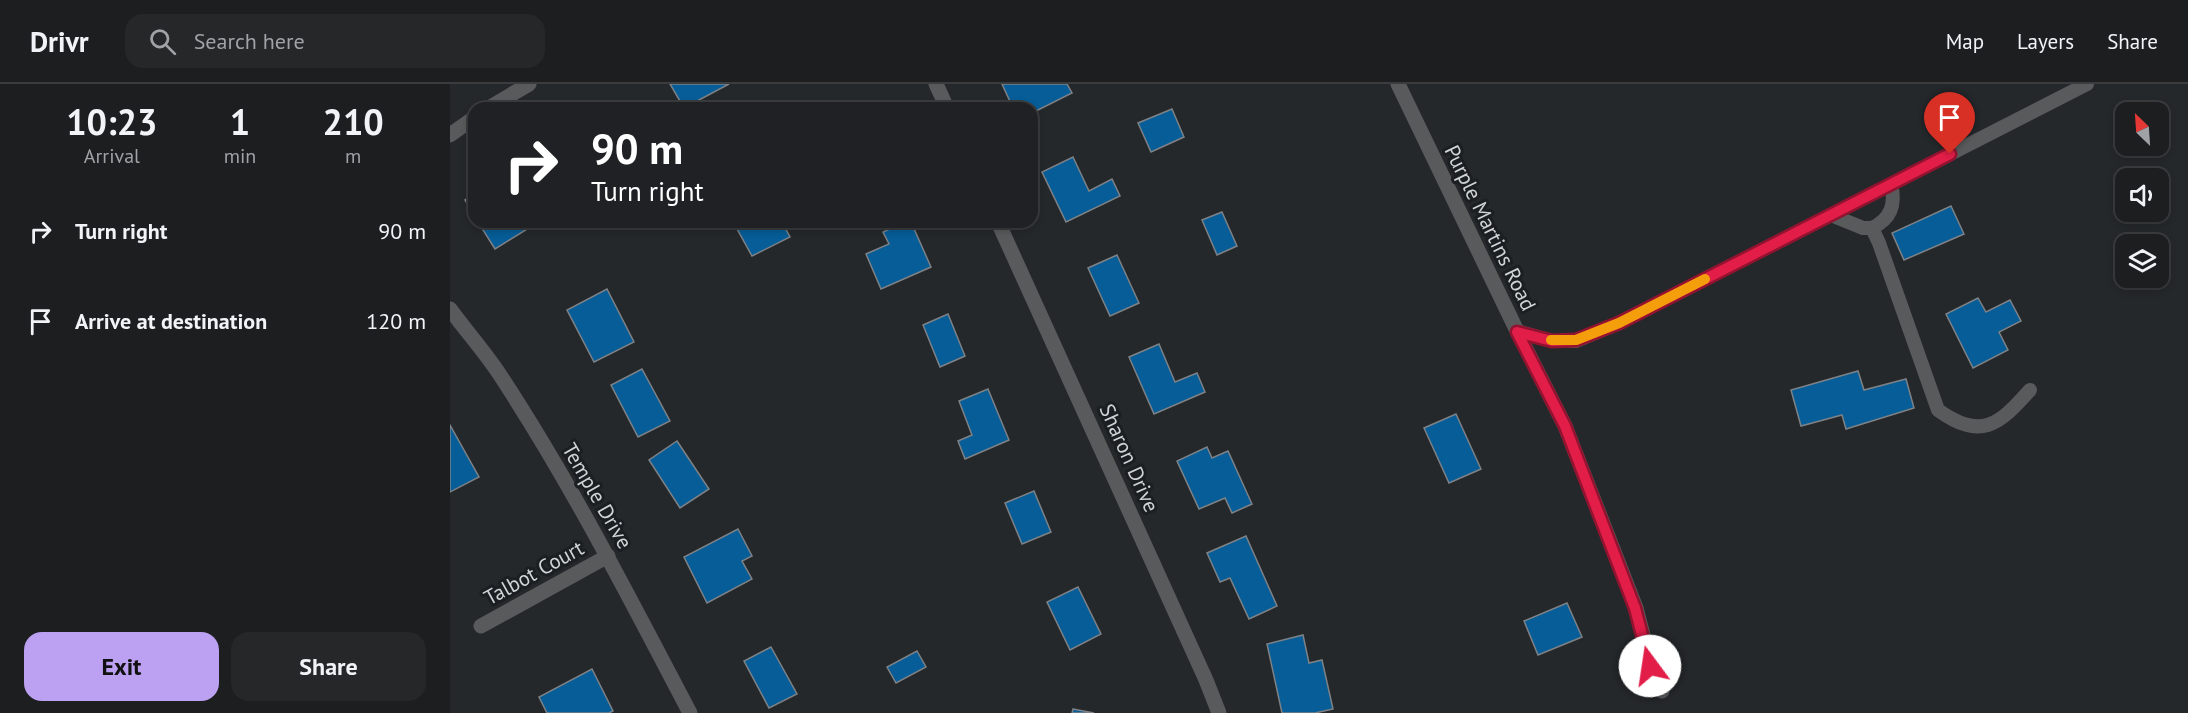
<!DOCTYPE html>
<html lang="en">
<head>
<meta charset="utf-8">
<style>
  :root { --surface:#1c1e20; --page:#252729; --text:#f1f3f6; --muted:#a0a2a5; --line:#3a3c3e; --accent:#bca0f2 }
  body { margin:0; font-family:"PT Sans",sans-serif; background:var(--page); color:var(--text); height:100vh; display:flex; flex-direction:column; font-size:22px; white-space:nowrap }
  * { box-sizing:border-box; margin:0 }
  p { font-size:20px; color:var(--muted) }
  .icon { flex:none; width:33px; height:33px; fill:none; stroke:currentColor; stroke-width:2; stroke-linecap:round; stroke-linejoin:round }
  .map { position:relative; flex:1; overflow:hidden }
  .drawer { display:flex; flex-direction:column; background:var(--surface); width:450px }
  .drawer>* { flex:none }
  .banner { position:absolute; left:18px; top:18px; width:570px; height:126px; border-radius:18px; box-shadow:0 3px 9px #0003,0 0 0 2px var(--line); background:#202124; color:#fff; overflow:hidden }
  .needle { width:39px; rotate:335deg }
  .tools { position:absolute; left:1665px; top:18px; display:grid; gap:12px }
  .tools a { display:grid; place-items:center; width:54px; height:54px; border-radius:12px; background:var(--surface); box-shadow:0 3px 9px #0003,0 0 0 2px var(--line); font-size:30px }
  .pin { position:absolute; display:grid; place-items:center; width:51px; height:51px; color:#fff; margin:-62px -26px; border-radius:50% 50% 50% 0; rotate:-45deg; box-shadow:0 0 6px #0007 }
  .pin .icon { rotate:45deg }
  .me { position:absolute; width:66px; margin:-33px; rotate:346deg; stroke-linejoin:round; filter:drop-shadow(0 0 4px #0008) }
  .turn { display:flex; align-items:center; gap:21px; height:126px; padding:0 24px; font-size:27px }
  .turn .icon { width:78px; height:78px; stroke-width:2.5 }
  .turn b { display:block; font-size:42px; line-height:51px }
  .eta { display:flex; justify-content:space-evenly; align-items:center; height:102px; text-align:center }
  .eta b { font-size:36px; font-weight:600; line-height:42px }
  .primary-button { display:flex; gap:12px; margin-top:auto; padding:12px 24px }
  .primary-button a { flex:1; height:69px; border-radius:18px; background:var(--accent); color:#111; font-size:24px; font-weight:600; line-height:69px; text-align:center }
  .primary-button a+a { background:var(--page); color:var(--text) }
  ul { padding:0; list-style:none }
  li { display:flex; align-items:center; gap:18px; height:90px; padding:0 24px }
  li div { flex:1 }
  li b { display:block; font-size:22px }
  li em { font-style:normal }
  header { display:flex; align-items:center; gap:36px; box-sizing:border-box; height:84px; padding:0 30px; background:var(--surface); border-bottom:2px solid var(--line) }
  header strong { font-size:28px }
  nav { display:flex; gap:33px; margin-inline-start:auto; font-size:21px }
  .search { width:420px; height:54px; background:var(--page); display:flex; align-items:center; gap:15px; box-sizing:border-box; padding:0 21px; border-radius:18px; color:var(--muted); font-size:22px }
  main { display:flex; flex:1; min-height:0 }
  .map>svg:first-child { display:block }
  .building { fill:#065d97; stroke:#7e8286; stroke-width:1.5 }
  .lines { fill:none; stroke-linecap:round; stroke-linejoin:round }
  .service { stroke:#595a5c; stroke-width:14 }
  .minor { stroke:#595a5c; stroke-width:15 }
  .route-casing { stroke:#92132f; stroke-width:15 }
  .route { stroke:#e11d48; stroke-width:10 }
  .slow { stroke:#f59e0b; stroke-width:10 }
  .labels { text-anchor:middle; stroke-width:6; stroke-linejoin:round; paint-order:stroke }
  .street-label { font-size:21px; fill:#d1d4d6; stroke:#1b1e22 }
</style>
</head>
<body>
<header>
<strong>Drivr</strong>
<div class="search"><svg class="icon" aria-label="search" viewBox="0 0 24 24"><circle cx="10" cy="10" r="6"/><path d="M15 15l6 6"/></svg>Search here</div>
<nav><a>Map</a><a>Layers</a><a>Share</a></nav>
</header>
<main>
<section class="drawer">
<div class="eta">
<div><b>10:23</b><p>Arrival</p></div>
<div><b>1</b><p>min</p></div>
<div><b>210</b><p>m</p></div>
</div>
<ul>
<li><svg class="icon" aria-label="right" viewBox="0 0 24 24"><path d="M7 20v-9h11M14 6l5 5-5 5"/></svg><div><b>Turn right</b></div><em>90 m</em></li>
<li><svg class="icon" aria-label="arrive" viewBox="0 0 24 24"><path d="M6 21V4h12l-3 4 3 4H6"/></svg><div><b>Arrive at destination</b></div><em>120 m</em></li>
</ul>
<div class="primary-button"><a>Exit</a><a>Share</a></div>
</section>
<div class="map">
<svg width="1738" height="629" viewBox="0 0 1738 629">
  <rect width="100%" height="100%" fill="#25282b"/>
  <g class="building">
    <polygon points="220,0 279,0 234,24"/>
    <polygon points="552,0 617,0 622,9 582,29 582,24 563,24"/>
    <polygon points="722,25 734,53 701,68 688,39"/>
    <polygon points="623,73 639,107 662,95 670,112 616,138 592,88"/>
    <polygon points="24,110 24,131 15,116"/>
    <polygon points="1501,122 1514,150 1454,176 1442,149"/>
    <polygon points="772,128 787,162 767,171 752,136"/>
    <polygon points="28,138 87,138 87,139 45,165"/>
    <polygon points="296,138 332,138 340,153 302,172 286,143"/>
    <polygon points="455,138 461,138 481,183 431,205 416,170 439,160 433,148"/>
    <polygon points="667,171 689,219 660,232 638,184"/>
    <polygon points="157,205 184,258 144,278 117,226"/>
    <polygon points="1528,214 1536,228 1560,216 1571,237 1549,248 1558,266 1523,284 1496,230"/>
    <polygon points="498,230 515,272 490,283 473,241"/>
    <polygon points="709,260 725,298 747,289 755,308 704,330 679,273"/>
    <polygon points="192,285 220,337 188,353 161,301"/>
    <polygon points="1408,287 1414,306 1456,295 1464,324 1396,345 1392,331 1351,342 1341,306"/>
    <polygon points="538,305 559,356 515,375 508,357 522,351 509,317"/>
    <polygon points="1006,330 1031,385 999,399 974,344"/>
    <polygon points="0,341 29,393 0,408"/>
    <polygon points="227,357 259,405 230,424 199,376"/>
    <polygon points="757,363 762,374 778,367 802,420 782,429 775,414 749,425 727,377"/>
    <polygon points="584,407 601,448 572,460 555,419"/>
    <polygon points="288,445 302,472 292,477 302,495 257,519 234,473"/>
    <polygon points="796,452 827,522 799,535 780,494 770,498 757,469"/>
    <polygon points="628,503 651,550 620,566 597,518"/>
    <polygon points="1117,519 1132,553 1088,571 1074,537"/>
    <polygon points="853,551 859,579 872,576 883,625 865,629 832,629 817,560"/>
    <polygon points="321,563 347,610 319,624 294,577"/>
    <polygon points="467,567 476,583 446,599 437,583"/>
    <polygon points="142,585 163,627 159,629 97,629 89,613"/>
    <polygon points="623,625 644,629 622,629"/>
  </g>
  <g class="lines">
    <g class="service">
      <path d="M1381 131 1413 144H1422L1429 159 1488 326C1531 357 1549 341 1580 306"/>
      <path d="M1422 144C1441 135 1446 120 1441 100"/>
      <polyline points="1067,247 1102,257 1126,257 1169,239 1637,0"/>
    </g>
    <g class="minor">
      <polyline points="486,0 497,24"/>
      <polyline points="948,0 1067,247 1115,342 1186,524 1201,582 1212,607"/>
      <polyline points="39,24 79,0"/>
      <polyline points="0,51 24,34"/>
      <polyline points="548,138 756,596 769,629"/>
      <path d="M0 225C16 247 35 268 50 291 121 399 180 515 240 629"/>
      <polyline points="31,542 158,472"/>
    </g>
  </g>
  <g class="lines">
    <g class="route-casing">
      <polyline id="route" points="1200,582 1185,524 1115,342 1067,248 1102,257 1126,256 1169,239 1500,70"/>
    </g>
    <use href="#route" class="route"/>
    <polyline class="slow" points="1101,256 1126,256 1169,239 1255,195"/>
  </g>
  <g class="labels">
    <g class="street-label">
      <text transform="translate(1040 144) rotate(64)" y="7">Purple Martins Road</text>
      <text transform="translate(679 374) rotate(66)" y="7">Sharon Drive</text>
      <text transform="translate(147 412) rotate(60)" y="7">Temple Drive</text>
      <text transform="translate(84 489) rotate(-29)" y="7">Talbot Court</text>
    </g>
  </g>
</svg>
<div class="tools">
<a><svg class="needle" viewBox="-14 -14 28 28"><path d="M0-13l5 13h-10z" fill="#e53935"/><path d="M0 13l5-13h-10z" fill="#a0a2a5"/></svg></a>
<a><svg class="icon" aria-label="sound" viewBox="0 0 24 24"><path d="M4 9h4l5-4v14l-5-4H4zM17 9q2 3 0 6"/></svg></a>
<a><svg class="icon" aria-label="layers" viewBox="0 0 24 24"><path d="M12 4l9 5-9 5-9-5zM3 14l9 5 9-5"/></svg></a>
</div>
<div class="pin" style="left:1500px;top:70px;background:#d93025"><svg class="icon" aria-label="arrive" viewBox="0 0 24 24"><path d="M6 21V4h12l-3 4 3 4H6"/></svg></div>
<svg class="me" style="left:1200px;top:582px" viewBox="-20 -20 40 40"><circle r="19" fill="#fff"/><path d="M0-13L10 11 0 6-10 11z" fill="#e11d48"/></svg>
<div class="banner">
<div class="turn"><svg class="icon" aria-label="right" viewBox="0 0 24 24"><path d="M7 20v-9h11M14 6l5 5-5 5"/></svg><div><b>90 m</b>Turn right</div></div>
</div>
</div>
</main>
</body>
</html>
